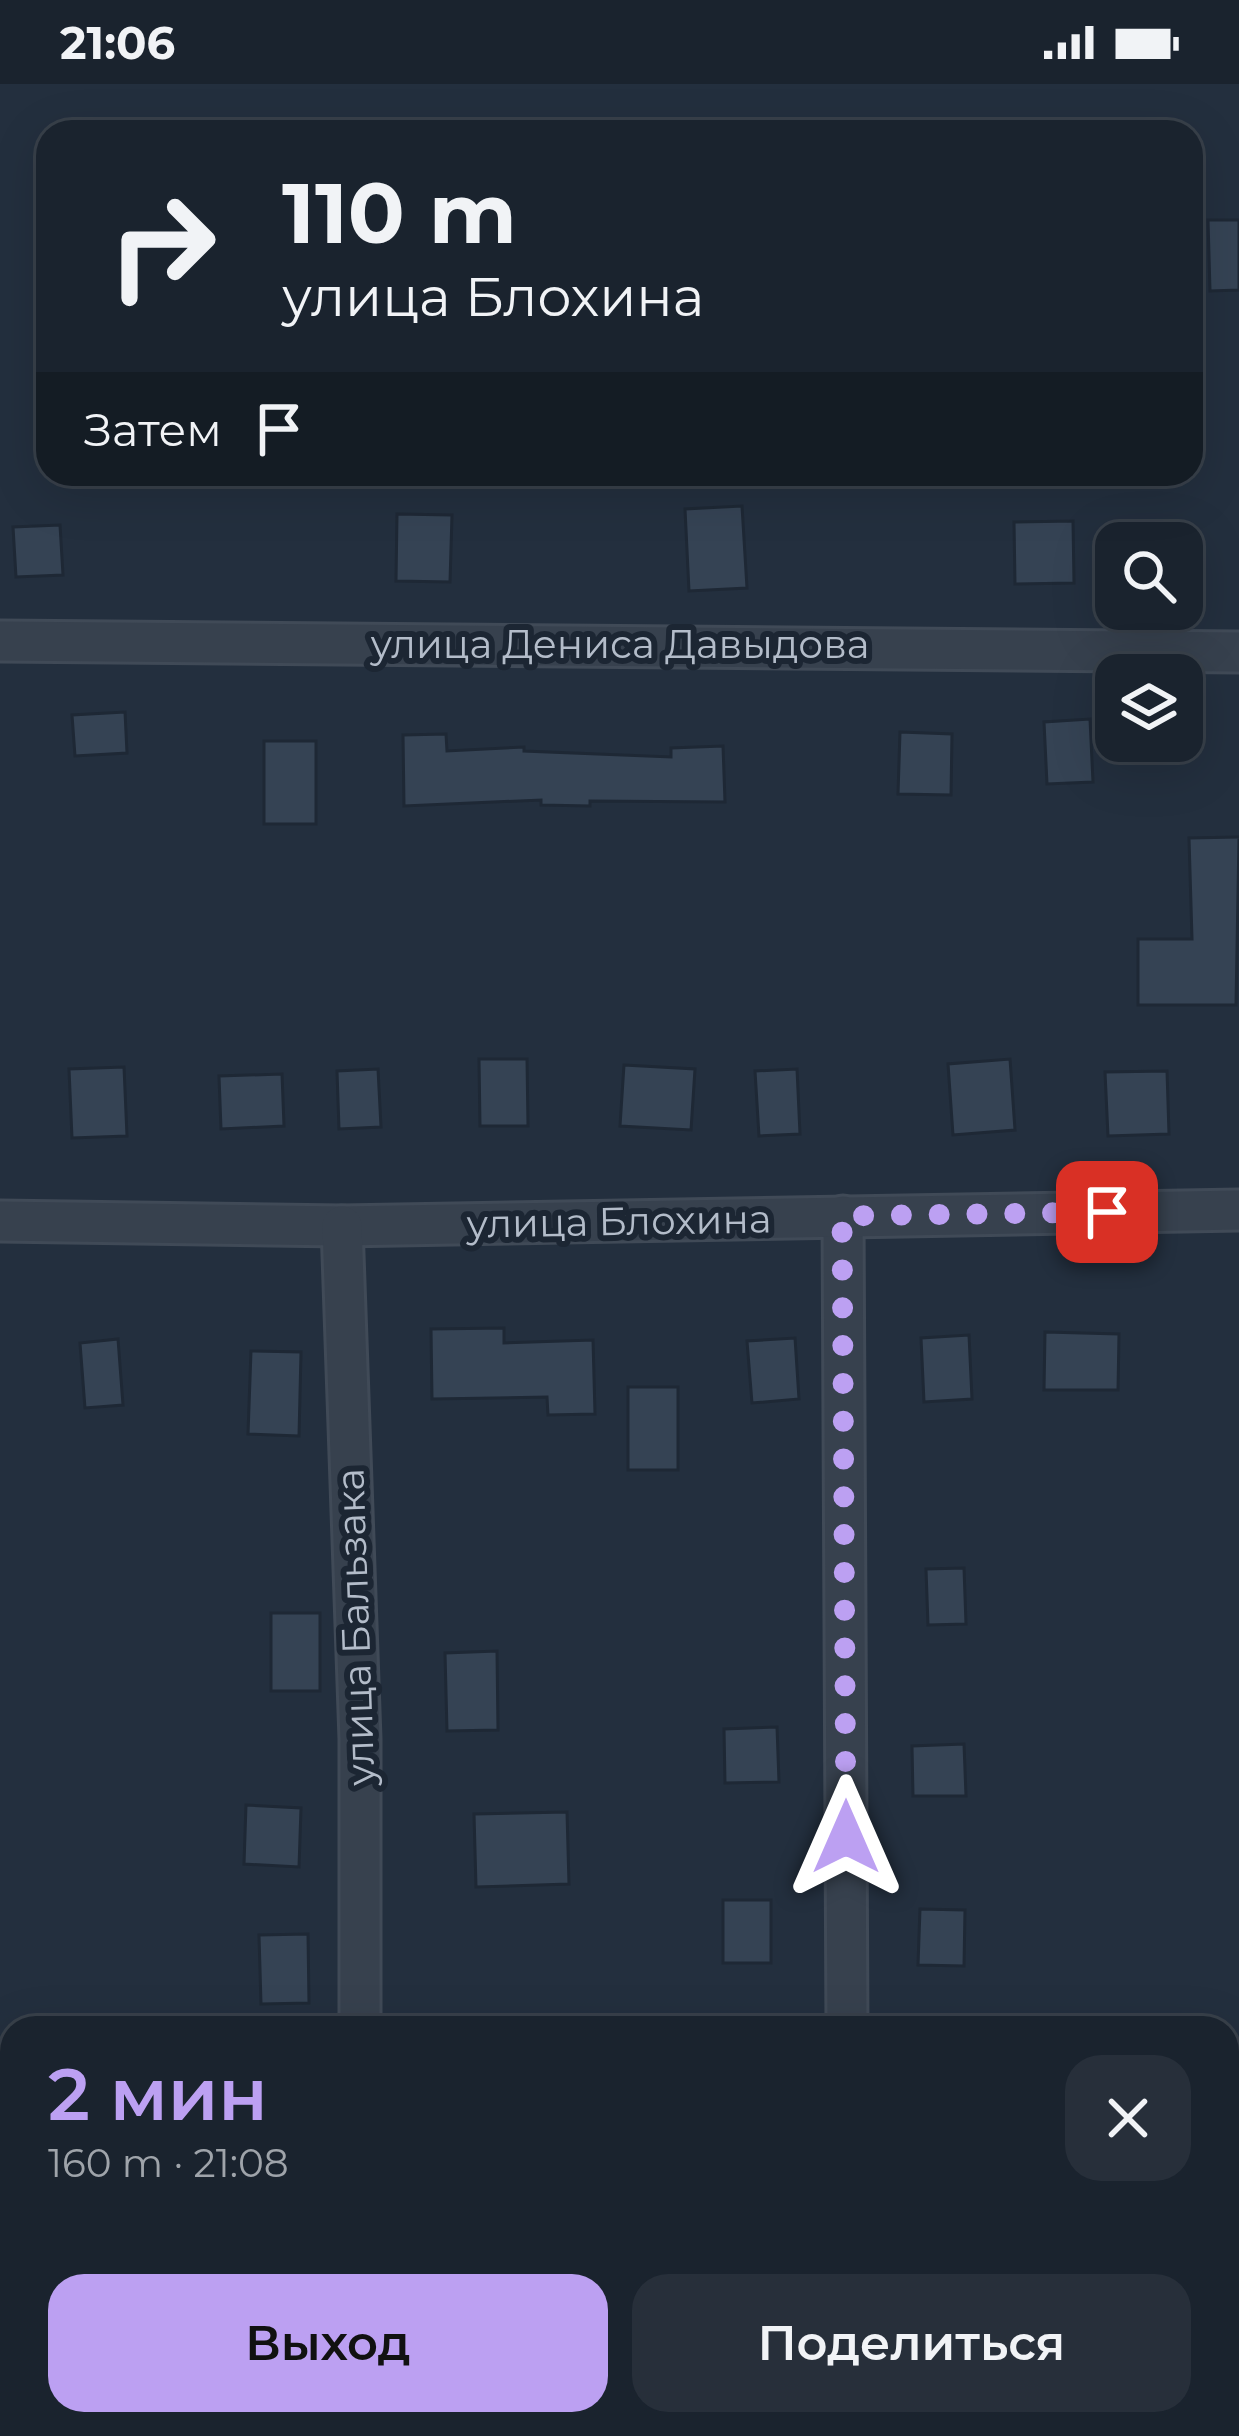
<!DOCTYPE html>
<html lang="ru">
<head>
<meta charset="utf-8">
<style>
  :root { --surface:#1a232e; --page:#272f3a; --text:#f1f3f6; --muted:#9fa4aa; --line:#38404a; --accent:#bca0f2 }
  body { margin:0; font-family:Montserrat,sans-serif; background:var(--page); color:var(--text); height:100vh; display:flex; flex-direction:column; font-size:45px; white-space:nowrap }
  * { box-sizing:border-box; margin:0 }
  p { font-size:39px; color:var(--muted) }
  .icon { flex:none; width:66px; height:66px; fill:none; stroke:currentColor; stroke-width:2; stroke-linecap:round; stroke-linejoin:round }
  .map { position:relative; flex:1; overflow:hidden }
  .details { position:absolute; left:0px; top:1932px; width:1239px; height:420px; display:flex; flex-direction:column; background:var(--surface); border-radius:36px 36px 0 0; box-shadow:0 12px 48px #0002,0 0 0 3px var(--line) }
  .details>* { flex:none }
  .guide { position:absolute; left:36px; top:36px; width:1167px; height:366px; border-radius:36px; box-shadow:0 12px 48px #0002,0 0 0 3px var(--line); background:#1a232e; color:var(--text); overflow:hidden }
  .tools { position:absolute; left:1095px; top:438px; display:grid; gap:24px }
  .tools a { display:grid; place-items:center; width:108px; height:108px; border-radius:24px; background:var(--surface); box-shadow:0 12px 48px #0002,0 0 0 3px var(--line); font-size:60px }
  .pin { position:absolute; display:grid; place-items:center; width:102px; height:102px; color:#fff; margin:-51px; border-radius:24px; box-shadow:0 6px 18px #0006 }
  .me { position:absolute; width:132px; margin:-66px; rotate:0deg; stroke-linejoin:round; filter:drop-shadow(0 0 9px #0008) }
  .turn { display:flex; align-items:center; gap:42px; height:252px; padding:0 48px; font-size:54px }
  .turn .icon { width:156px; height:156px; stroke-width:2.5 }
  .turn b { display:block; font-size:84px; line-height:102px }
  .then { display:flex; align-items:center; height:114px; padding:0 48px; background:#0003; gap:24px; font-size:45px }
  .round { display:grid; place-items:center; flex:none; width:126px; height:126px; border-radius:36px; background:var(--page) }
  .overview { display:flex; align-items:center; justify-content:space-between; height:204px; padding:0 48px }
  h1 { font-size:72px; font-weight:600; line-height:90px; color:var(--accent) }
  .action { display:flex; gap:24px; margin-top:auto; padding:24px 48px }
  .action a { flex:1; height:138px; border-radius:36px; background:var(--accent); color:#111; font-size:48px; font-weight:600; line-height:138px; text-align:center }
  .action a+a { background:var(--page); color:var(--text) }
  .status { display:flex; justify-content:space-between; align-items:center; height:84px; padding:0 60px; background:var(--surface); direction:ltr }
  .status svg { height:33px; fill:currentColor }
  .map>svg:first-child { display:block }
  .building { fill:#354354; stroke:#1e2835; stroke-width:3 }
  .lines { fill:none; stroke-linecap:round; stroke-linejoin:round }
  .street-casing { stroke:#404a57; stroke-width:45 }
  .street { stroke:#37414e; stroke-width:39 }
  .route { stroke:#bca0f2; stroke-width:21; stroke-dasharray:0 37.8 }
  .labels { text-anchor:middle; stroke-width:12; stroke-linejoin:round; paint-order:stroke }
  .street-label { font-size:39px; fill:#b3bcc9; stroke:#1c2633 }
</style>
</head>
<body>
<div class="status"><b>21:06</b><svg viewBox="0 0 49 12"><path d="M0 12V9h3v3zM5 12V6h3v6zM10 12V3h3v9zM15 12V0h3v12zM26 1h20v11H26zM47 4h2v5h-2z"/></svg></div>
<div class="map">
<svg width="1239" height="2352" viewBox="0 0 1239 2352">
  <rect width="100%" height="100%" fill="#232f3e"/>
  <g class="building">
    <polygon points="1208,136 1239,136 1239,206 1210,207"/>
    <polygon points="742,422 747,504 689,507 685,425"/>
    <polygon points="397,430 452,431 450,498 396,497"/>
    <polygon points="1073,437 1074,499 1015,500 1014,438"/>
    <polygon points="60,441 63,491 16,493 13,443"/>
    <polygon points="125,628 127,669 75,672 72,631"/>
    <polygon points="1090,635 1093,698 1047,700 1044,638"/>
    <polygon points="900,648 952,650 951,711 898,710"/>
    <polygon points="446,650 447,667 524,663 524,667 671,673 671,664 723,662 725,718 590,717 590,722 541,721 541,716 404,722 403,651"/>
    <rect x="264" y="657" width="52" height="83"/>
    <polygon points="1239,753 1236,921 1138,921 1138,855 1192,855 1189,754"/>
    <polygon points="479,975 527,975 528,1042 480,1042"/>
    <polygon points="1010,975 1015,1046 953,1051 948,980"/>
    <polygon points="624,981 695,985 691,1046 620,1042"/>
    <polygon points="124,983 127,1052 72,1054 69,985"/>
    <polygon points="378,985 381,1043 339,1045 337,987"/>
    <polygon points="797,985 800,1050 759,1052 755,987"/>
    <polygon points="1167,987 1169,1050 1108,1052 1105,988"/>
    <polygon points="282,990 284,1042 221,1045 219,992"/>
    <polygon points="504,1244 504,1259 593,1256 595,1330 548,1331 547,1313 432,1315 431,1245"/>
    <polygon points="1045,1248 1119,1250 1118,1306 1044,1306"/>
    <polygon points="969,1251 972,1315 924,1318 921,1254"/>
    <polygon points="795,1254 799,1315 752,1319 747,1257"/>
    <polygon points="118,1255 123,1321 85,1324 80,1259"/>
    <polygon points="251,1267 301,1268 299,1352 248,1350"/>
    <rect x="628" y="1303" width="50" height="83"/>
    <polygon points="964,1484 966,1540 928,1541 926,1485"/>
    <rect x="271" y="1529" width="49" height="78"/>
    <polygon points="497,1567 498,1646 447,1647 445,1569"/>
    <polygon points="777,1643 779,1698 725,1699 724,1645"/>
    <polygon points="964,1660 966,1712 913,1712 912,1662"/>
    <polygon points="246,1721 301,1724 299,1783 244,1780"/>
    <polygon points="567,1728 569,1800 476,1803 474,1730"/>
    <rect x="723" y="1816" width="48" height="63"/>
    <polygon points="920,1825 965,1826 964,1882 918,1881"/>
    <polygon points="308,1850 309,1919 261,1920 259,1851"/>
  </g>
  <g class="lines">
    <g class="street-casing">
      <g id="street">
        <polyline points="0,557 1239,568"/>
        <polyline points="843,1132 847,1944"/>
        <polyline points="0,1137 342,1142 1239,1126"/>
        <polyline points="342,1142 360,1655 360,1944"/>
        <polyline points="0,2335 12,2335"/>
        <polyline points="267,2340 722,2340"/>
        <polyline points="849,2340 849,2352"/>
        <polyline points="883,2340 1239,2347"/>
      </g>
    </g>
    <use href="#street" class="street"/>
  </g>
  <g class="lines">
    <polyline class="route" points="846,1753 842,1132 1107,1128"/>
  </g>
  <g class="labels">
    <g class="street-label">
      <text x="620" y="574">улица Дениса Давыдова</text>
      <text transform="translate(619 1137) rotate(-1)" y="14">улица Блохина</text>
      <text transform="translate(355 1543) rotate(-92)" y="14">улица Бальзака</text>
    </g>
  </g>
</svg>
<div class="tools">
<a><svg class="icon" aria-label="search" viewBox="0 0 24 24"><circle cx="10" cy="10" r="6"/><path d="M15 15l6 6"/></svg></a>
<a><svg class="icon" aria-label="layers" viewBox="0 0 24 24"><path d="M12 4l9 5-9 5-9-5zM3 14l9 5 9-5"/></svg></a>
</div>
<div class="pin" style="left:1107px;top:1128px;background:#d93025"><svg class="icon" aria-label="arrive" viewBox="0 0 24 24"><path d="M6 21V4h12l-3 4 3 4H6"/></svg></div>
<svg class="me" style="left:846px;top:1753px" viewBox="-20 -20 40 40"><path d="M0-17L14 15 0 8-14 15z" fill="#bca0f2" stroke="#fff" stroke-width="4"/></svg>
<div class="guide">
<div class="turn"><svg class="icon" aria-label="right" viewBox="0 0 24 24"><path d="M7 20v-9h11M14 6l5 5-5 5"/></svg><div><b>110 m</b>улица Блохина</div></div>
<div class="then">Затем<svg class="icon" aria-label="arrive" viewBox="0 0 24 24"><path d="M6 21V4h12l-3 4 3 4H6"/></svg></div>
</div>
<section class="details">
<div class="overview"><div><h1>2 мин</h1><p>160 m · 21:08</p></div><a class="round"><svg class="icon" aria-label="close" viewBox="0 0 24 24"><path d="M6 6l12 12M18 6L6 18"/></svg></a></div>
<div class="action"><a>Выход</a><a>Поделиться</a></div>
</section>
</div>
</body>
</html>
